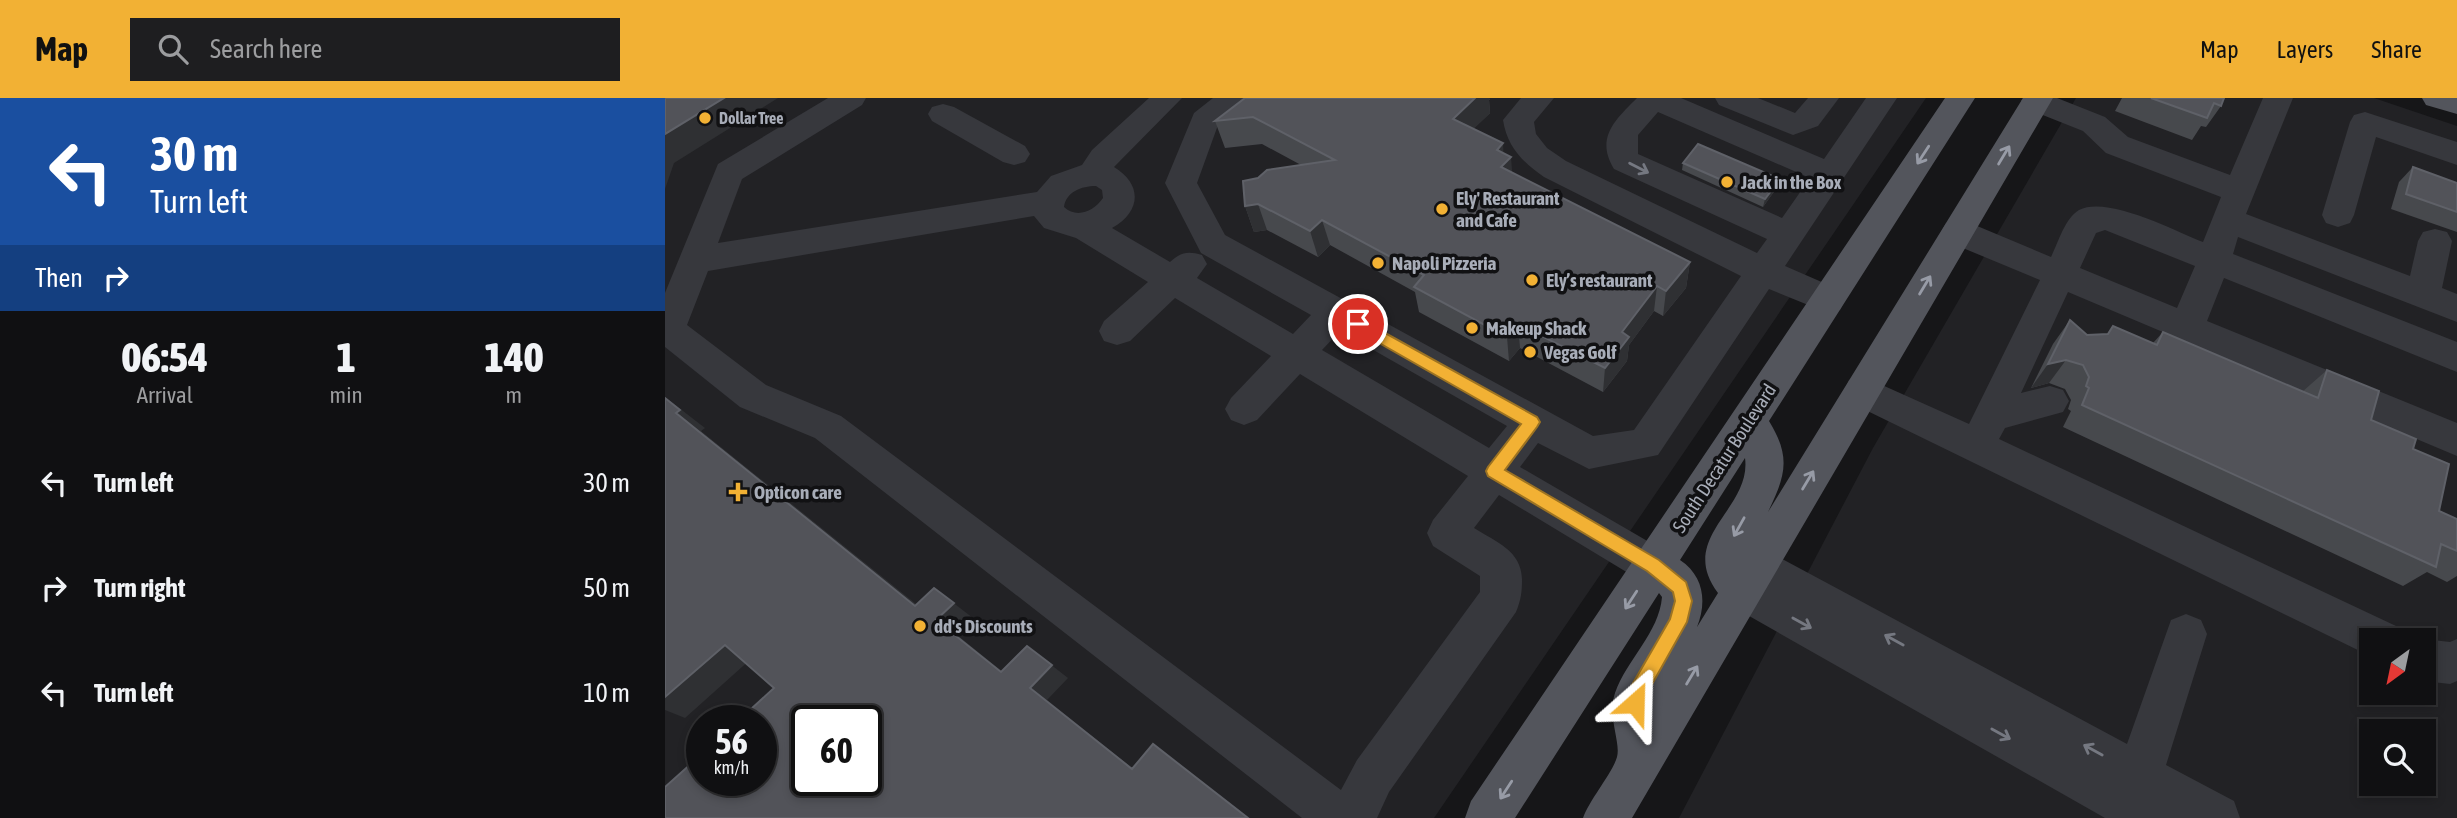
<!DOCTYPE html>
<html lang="en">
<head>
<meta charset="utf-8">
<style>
  :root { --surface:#101012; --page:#1e1e20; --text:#f1f3f6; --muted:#9c9d9f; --line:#303032; --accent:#f2b134 }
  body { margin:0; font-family:"Asap Condensed",sans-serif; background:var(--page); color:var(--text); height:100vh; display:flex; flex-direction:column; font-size:26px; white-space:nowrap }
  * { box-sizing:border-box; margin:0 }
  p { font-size:23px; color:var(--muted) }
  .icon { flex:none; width:38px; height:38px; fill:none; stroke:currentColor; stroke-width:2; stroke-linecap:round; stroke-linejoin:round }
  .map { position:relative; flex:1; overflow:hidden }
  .drawer { display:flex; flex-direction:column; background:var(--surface); width:665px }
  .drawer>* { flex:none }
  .hud { background:#1a4fa0; color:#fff; overflow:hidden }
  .needle { width:46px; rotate:213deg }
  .tools { position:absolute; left:1694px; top:530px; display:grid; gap:14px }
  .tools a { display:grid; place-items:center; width:77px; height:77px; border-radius:0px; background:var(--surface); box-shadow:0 4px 10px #0003,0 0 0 2px var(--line); font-size:35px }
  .speed { position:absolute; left:21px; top:607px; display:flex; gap:14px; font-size:35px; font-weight:700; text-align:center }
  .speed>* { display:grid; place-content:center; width:91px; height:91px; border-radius:50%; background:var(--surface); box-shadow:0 4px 10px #0003,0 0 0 2px var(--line); line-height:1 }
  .speed small { font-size:18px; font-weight:400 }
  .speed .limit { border:4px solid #111; border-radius:10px; background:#fff; color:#111 }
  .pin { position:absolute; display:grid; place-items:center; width:60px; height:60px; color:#fff; margin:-30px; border:4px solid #fff; border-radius:50%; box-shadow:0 2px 7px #0007 }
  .me { position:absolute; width:77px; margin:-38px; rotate:25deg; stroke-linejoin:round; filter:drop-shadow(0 0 5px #0008) }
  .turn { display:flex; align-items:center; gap:24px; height:147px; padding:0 35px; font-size:32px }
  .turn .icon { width:91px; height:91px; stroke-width:2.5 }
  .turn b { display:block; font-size:49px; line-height:60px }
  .then { display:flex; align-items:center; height:66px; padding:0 35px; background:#0003; gap:14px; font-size:26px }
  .eta { display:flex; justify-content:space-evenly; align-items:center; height:119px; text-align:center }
  .eta b { font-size:42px; font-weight:800; line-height:49px }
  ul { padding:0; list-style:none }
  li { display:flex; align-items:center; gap:21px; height:105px; padding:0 35px }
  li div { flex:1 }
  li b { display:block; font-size:26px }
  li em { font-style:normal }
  header { display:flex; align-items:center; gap:42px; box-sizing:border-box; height:98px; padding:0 35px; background:var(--accent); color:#111 }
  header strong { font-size:33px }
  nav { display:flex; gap:38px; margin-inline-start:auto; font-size:24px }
  .search { width:490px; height:63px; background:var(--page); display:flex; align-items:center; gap:18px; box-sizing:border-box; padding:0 24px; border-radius:0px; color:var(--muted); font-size:26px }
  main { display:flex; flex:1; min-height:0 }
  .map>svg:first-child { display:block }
  .built { fill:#222225; fill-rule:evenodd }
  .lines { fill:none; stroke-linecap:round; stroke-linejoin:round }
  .minor { fill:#37383d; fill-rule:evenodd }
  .major { fill:#53555c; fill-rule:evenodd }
  .wall { fill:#47494d }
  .shaded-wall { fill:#2f3033 }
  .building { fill:#525359; stroke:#5f6168; stroke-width:2; fill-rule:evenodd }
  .oneway { stroke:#979ba6 }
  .oneway2 { stroke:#757881 }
  .route { fill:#f2b134; stroke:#9d7322; stroke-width:2 }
  .poi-dot { fill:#f2b134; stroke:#111113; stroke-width:2.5 }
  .labels { text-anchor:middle; stroke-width:7; stroke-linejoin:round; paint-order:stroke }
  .far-poi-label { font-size:16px; font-weight:bold; fill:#a8adb8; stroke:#111113; text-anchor:start }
  .poi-label { font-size:19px; font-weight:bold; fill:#a8adb8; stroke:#111113; text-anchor:start }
  .street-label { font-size:19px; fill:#a8adb8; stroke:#111113 }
</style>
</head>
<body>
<header>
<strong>Map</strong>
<div class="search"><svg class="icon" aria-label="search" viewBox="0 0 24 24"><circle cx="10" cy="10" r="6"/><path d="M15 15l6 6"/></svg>Search here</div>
<nav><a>Map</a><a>Layers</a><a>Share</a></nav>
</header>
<main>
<section class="drawer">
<div class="hud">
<div class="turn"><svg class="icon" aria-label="left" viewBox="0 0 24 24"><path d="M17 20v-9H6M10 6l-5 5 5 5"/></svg><div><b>30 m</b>Turn left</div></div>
<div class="then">Then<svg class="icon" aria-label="right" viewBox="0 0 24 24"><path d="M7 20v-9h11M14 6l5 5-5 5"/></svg></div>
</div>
<div class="eta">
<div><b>06:54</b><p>Arrival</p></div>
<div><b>1</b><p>min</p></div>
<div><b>140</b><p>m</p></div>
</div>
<ul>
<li><svg class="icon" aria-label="left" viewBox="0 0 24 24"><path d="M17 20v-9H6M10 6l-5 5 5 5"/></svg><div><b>Turn left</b></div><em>30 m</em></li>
<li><svg class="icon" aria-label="right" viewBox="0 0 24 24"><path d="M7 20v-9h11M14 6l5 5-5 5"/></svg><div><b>Turn right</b></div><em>50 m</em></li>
<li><svg class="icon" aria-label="left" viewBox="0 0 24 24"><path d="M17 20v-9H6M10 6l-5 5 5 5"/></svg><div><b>Turn left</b></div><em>10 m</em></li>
</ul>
</section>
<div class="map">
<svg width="1792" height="720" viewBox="0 0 1792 720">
  <rect width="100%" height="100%" fill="#161618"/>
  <g class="built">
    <path d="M0 0H1261L769 720H0ZM37 623H96V682H37ZM142 623H201V682H142Z"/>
    <path d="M1411 0H1709L1792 28V720H1014L1208 350ZM1706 542H1759V595H1706ZM1706 634H1759V686H1706Z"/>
  </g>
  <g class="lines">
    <g class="minor">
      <path d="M163 0H201L197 7 77 81 53 145 372 94 386 78 417 67 427 52 484 0H517L449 69C477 86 477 113 447 130L505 164C516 154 523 153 537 157L542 166 532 180 628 236 646 217 536 155 500 85 529 15 548 0H583L579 7 553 27 532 85 560 137 928 338 969 332 1076 178 879 79C857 64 842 48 838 22L856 0H889L869 24 871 36 882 50 901 63 1092 155 1102 141 949 71C930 40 950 22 972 0H1016L1159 61 1201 0H1232L1120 168 1175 192 1180 202 1175 212 1163 215 1104 191 993 357 924 371 873 345 855 369 1003 455 1009 468 1003 481 988 487 973 481 834 397 809 430C831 444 856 452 857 481 857 494 856 502 851 514L724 694 712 720H637L150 340 75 309 0 249V195L53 66ZM993 14 1145 80 1117 120 973 56V37ZM431 88 437 92 438 100C429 113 412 121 399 109 401 94 416 88 431 88ZM369 118 379 130 411 140 483 184 439 223 434 233 439 243 452 247 465 243 510 200 606 258 566 300 560 311 566 322 579 327 592 322 635 276 803 378 768 422 762 435 768 448 815 478V494L692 662 676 692 176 318 101 287 22 227 43 173ZM675 233 842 328 824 350 657 252Z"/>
      <polygon points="1050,0 1093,0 1130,15 1143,0 1174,0 1153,28 1128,37 1054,7"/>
      <path d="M1358 0H1392L1440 19 1463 39 1565 77 1598 0H1628L1581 116 1745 178 1753 143 1758 134 1770 131 1782 134 1787 143 1777 190 1792 196V224L1573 139 1568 156 1792 244V274L1559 180 1542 223 1792 325V358L1403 194 1356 295 1385 288 1398 292 1404 303 1398 314 1340 330 1334 341 1731 528 1737 542H1706V558L1701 556 1184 304 1179 293 1184 282 1197 278 1304 326 1375 182 1281 143 1276 134 1281 125 1293 122 1305 125 1386 159C1393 145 1400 120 1414 112 1442 97 1510 133 1538 144L1556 99 1441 55 1418 33 1360 10 1356 3ZM1440 132 1530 168 1512 210 1415 170 1431 135Z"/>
      <polygon points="278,6 289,9 360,48 365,56 360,64 349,67 338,64 267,23 263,16 267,9"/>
      <polygon points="1700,14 1792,44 1792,67 1711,39 1689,117 1685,125 1673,129 1661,125 1657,117 1685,24 1689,17"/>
      <polygon points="1093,448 1462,646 1506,522 1521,516 1536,522 1542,536 1501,667 1569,703 1575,720 1440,720 1063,506 1057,492 1063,478 1076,474 1073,467 1079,454"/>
      <polygon points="1759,541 1785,544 1792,541 1792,583 1785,586 1759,583 1759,542 1756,542"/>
    </g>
    <g class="major">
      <path d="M1280 0H1310L1104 323C1126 359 1121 377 1103 414L1358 0H1388L967 720H918C925 701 948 674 952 659 956 644 942 619 950 595 962 561 994 535 997 499L994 495 850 720H800L806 703ZM1080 360C1087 411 1011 439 1053 495L1032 529C1042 504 1039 478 1015 462Z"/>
      <polygon points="1757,0 1792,0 1792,16 1761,7"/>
    </g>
  </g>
  <g class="wall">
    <polygon points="580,0 825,1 824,2 825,15 808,31 838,45 838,55 847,75 1025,164 1021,190 998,218 989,213 964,247 962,263 938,294 855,250 844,263 754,214 750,194 665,147 653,159 602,132 589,134 580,108 593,80 636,67 597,46 560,50 550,23"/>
    <polygon points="1457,0 1559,0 1556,8 1541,29 1536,28 1527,42 1450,13"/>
    <polygon points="1018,65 1113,88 1098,109 1017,72"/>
    <polygon points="1748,69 1792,85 1792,134 1726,111 1734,84"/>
    <polygon points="1405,222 1422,237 1442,236 1448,228 1488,245 1498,234 1637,294 1662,272 1706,322 1748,351 1774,413 1792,421 1792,478 1782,484 1762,474 1738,488 1398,329 1406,313 1403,311 1406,302 1400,291 1384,285 1366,290 1388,246"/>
  </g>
  <g class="shaded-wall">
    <polygon points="59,0 113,0 9,65 0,91 0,36"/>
    <polygon points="810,0 825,0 824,2 825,15 791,48 788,21"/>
    <polygon points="838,45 839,66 846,59 848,85 838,96 832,52"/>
    <polygon points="1115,81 1113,88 1098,109 1100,101"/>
    <polygon points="593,106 602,132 589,134 580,108"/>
    <polygon points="657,122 665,147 653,159 645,133"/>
    <polygon points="1025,164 1021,190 998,218 1001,193"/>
    <polygon points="992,188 989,213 964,247 962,263 938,294 940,270 957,234"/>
    <polygon points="853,226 855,250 844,263 842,239"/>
    <polygon points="1401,262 1384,285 1366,290 1383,266"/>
    <polygon points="0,299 40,330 36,333 271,522 250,508 11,315"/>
    <polygon points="269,490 308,520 291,536 354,587 336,574 271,522"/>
    <polygon points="60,547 87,560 20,620 0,612 0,599"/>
    <polygon points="362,548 403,580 382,602 481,681 467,671 365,590"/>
  </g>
  <g class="building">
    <polygon points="0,0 59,0 0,36"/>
    <polygon points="580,0 810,0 788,21 838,45 832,52 846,59 836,69 1025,164 1001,193 992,188 957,234 964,239 940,270 853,226 842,239 749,189 759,177 657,122 645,133 593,106 580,108 578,83 593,80 602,72 670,62 588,19 550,23"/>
    <polygon points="1486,0 1559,0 1556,8 1549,5 1542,20"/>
    <polygon points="1033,46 1115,81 1100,101 1018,65"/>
    <polygon points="1748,69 1792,85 1792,114 1741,96"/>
    <polygon points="1405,222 1422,237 1443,236 1448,228 1492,247 1498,234 1653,300 1662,272 1714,293 1706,322 1751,341 1748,351 1784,366 1774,413 1792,421 1792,453 1776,446 1771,469 1417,307 1424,290 1421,288 1424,279 1418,267 1401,262 1383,266"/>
    <path d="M0 300 15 312 11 315 250 508 269 490 289 505 271 522 336 574 362 548 387 567 365 590 467 671 488 646 583 720H0V689L37 656V682H96V623H73L109 590 60 547 0 599ZM142 623H201V682H142Z"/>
  </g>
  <defs><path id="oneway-shaft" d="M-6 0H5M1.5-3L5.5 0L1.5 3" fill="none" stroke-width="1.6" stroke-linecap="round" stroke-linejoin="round" transform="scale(1.75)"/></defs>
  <g class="oneway">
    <use href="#oneway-shaft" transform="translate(1258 57) rotate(123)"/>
    <use href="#oneway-shaft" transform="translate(1339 57) rotate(-59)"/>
    <use href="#oneway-shaft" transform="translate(1260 187) rotate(-59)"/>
    <use href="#oneway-shaft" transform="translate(1143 382) rotate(-59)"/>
    <use href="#oneway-shaft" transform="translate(1074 429) rotate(119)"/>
    <use href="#oneway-shaft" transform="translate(966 502) rotate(123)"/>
    <use href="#oneway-shaft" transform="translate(1027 577) rotate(-59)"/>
    <use href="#oneway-shaft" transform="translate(841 692) rotate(123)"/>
  </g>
  <g class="oneway2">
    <use href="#oneway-shaft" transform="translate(974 70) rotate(27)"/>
    <use href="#oneway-shaft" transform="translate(1137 525) rotate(29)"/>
    <use href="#oneway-shaft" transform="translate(1229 542) rotate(-151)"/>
    <use href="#oneway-shaft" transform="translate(1336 636) rotate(29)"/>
    <use href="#oneway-shaft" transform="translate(1428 652) rotate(-151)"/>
  </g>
  <polygon class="route" points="693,220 872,319 875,324 872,329 840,372 994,462 1021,484 1027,503 1022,524 981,597 976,612 970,614 963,612 960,605 963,594 1005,521 1010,503 1008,494 982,473 823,378 821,373 823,369 856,326 688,230 686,226"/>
  <g class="poi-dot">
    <circle cx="40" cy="20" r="7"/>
    <circle cx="1062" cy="84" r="7"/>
    <circle cx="777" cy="111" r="7"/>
    <circle cx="713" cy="165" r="7"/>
    <circle cx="867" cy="182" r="7"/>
    <circle cx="807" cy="230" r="7"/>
    <circle cx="865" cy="254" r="7"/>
    <path d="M69.5 383.5h7v7h7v7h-7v7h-7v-7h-7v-7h7z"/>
    <circle cx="255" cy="528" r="7"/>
  </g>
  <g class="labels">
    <g class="far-poi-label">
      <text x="54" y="26">Dollar Tree</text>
    </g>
    <g class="poi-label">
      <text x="1076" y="91">Jack in the Box</text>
      <text x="791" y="107">Ely' Restaurant<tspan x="791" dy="22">and Cafe</tspan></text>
      <text x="727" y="172">Napoli Pizzeria</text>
      <text x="881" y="189">Ely’s restaurant</text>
      <text x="821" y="237">Makeup Shack</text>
      <text x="879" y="261">Vegas Golf</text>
      <text x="89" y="401">Opticon care</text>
      <text x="269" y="535">dd's Discounts</text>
    </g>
    <g class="street-label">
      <text transform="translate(1059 360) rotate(-57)" y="7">South Decatur Boulevard</text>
    </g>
  </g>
</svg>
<div class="tools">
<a><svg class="needle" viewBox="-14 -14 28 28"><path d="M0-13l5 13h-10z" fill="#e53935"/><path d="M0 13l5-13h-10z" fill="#9c9d9f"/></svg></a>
<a><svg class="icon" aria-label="search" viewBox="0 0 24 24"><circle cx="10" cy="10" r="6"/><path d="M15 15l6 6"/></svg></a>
</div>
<div class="speed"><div>56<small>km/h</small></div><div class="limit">60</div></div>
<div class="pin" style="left:693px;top:226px;background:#d93025"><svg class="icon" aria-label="arrive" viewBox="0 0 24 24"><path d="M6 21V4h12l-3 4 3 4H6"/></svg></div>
<svg class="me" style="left:970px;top:605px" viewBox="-20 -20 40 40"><path d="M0-17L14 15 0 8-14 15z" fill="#f2b134" stroke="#fff" stroke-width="4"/></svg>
</div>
</main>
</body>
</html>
